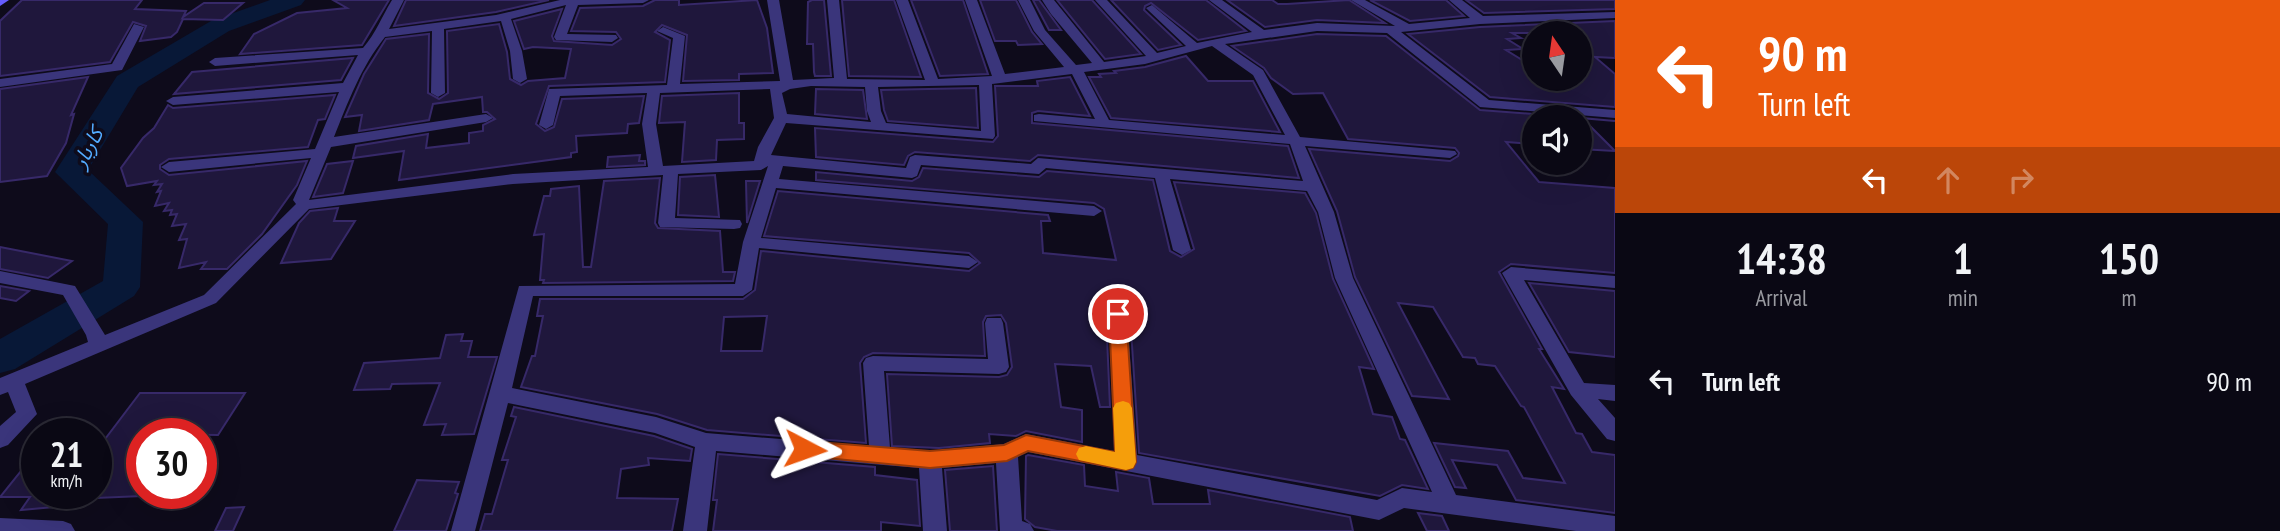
<!DOCTYPE html>
<html lang="en">
<head>
<meta charset="utf-8">
<style>
  :root { --surface:#0a0814; --page:#181622; --text:#f1f3f6; --muted:#999aa0; --line:#2a2934 }
  body { margin:0; font-family:"PT Sans Narrow","Noto Sans Arabic",sans-serif; background:var(--page); color:var(--text); height:100vh; display:flex; flex-direction:column; font-size:26px; white-space:nowrap }
  * { box-sizing:border-box; margin:0 }
  p { font-size:23px; color:var(--muted) }
  .icon { flex:none; width:38px; height:38px; fill:none; stroke:currentColor; stroke-width:2; stroke-linecap:round; stroke-linejoin:round }
  .map { position:relative; flex:1; overflow:hidden }
  .sheet { display:flex; flex-direction:column; background:var(--surface); width:665px }
  .sheet>* { flex:none }
  .top-card { background:#ea580c; color:#fff; overflow:hidden }
  .needle { width:46px; rotate:347deg }
  .tools { position:absolute; left:1522px; top:21px; display:grid; gap:14px }
  .tools a { display:grid; place-items:center; width:70px; height:70px; border-radius:50%; background:var(--surface); box-shadow:0 7px 28px #0002,0 0 0 2px var(--line); font-size:35px }
  .speed { position:absolute; left:21px; top:418px; display:flex; gap:14px; font-size:35px; font-weight:700; text-align:center }
  .speed>* { display:grid; place-content:center; width:91px; height:91px; border-radius:50%; background:var(--surface); box-shadow:0 7px 28px #0002,0 0 0 2px var(--line); line-height:1 }
  .speed small { font-size:18px; font-weight:400 }
  .speed .limit { border:10px solid #d22; background:#fff; color:#111 }
  .pin { position:absolute; display:grid; place-items:center; width:60px; height:60px; color:#fff; margin:-30px; border:4px solid #fff; border-radius:50%; box-shadow:0 2px 7px #0007 }
  .me { position:absolute; width:77px; margin:-38px; rotate:94deg; stroke-linejoin:round; filter:drop-shadow(0 0 5px #0008) }
  .turn { display:flex; align-items:center; gap:24px; height:147px; padding:0 28px; font-size:32px }
  .turn .icon { width:91px; height:91px; stroke-width:2.5 }
  .turn b { display:block; font-size:49px; line-height:60px }
  .lanes { display:flex; align-items:center; height:66px; padding:0 28px; background:#0003; justify-content:center; gap:35px; direction:ltr }
  .lanes .off { opacity:.35 }
  .eta { display:flex; justify-content:space-evenly; align-items:center; height:119px; text-align:center }
  .eta b { font-size:42px; font-weight:700; line-height:49px }
  ul { padding:0; list-style:none }
  li { display:flex; align-items:center; gap:21px; height:98px; padding:0 28px }
  li div { flex:1 }
  li b { display:block; font-size:26px }
  li em { font-style:normal }
  main { display:flex; flex:1; min-height:0 }
  .map>svg:first-child { display:block }
  .lines { fill:none; stroke-linecap:round; stroke-linejoin:round }
  .river { fill:#081837; fill-rule:evenodd }
  .building { fill:#1f173c; stroke:#372969; stroke-width:2; fill-rule:evenodd }
  .street { fill:#3a357b; fill-rule:evenodd }
  .secondary { fill:#655cff; fill-rule:evenodd }
  .route { fill:#ea580c; stroke:#983908; stroke-width:2 }
  .slow { fill:#f59e0b }
  .labels { text-anchor:middle; stroke-width:7; stroke-linejoin:round; paint-order:stroke }
  .water-label { font-size:21px; font-style:italic; fill:#53abff; stroke:#0e0b1b }
</style>
</head>
<body>
<main>
<div class="map">
<svg width="1615" height="531" viewBox="0 0 1615 531">
  <rect width="100%" height="100%" fill="#0e0b1b"/>
  <g class="lines">
    <polygon class="river" points="270,0 305,0 301,5 229,31 138,87 88,170 143,222 140,287 134,296 15,369 0,373 0,339 103,281 108,224 55,172 117,76 211,21"/>
  </g>
  <g class="building">
    <polygon points="22,0 142,0 135,9 186,11 183,17 204,3 243,3 223,20 183,19 177,32 171,37 140,41 146,26 133,22 110,62 0,76 0,21"/>
    <polygon points="333,0 389,0 362,45 240,54 254,34 297,13 347,8"/>
    <polygon points="406,0 549,0 496,12 394,26"/>
    <polygon points="655,0 679,0 679,5 757,0 767,28 773,73 739,74 739,80 683,81 687,35 662,25 655,32 670,40 665,82 549,86 536,124 545,131 554,127 562,99 644,96 639,123 628,124 627,133 576,136 577,152 571,153 571,157 399,180 404,151 353,158 356,146 428,134 426,148 469,143 469,133 483,131 483,125 495,119 487,112 483,112 482,97 433,104 429,120 359,131 362,115 345,117 364,74 386,39 429,34 428,93 439,99 448,93 447,31 499,24 507,52 510,79 521,85 528,81 565,78 571,49 533,47 524,49 514,21 562,9 552,36 554,41 612,45 621,39 616,32 571,31 580,8 643,6"/>
    <polygon points="812,0 824,0 831,76 815,76 814,72 813,44 807,44 808,2"/>
    <polygon points="842,0 894,0 921,77 849,76"/>
    <polygon points="911,0 963,0 988,74 940,76"/>
    <polygon points="980,0 1016,0 1032,32 1042,44 1018,45 1016,41 995,41"/>
    <polygon points="1033,0 1039,0 1061,30 1049,30"/>
    <polygon points="1057,0 1092,0 1141,54 1105,59"/>
    <polygon points="1111,0 1206,0 1246,31 1198,40 1151,3 1145,6 1144,10 1181,45 1158,50"/>
    <polygon points="1227,0 1272,0 1278,4 1287,4 1349,0 1385,23 1317,20 1265,27"/>
    <polygon points="1370,0 1446,0 1464,16 1410,21"/>
    <polygon points="1466,0 1615,0 1615,9 1484,13"/>
    <path d="M1615 21V58L1595 57 1615 74V107L1490 97 1408 34 1480 27ZM1512 33H1580V79H1535V68L1506 50 1523 49 1507 39 1521 38Z"/>
    <polygon points="1317,34 1386,36 1480,110 1573,117 1535,117 1535,144 1506,142 1539,182 1615,188 1615,273 1511,264 1499,272 1542,349 1539,349 1564,389 1552,387 1576,433 1582,434 1592,452 1615,455 1615,513 1516,500 1497,465 1452,460 1466,488 1455,487 1434,443 1508,451 1523,478 1565,483 1524,407 1521,406 1495,366 1478,364 1475,358 1463,357 1433,307 1398,303 1449,399 1412,396 1355,277 1337,211 1309,149 1450,161 1458,156 1459,153 1455,148 1348,139 1323,93 1293,94 1271,78 1264,68 1232,46"/>
    <polygon points="1186,56 1208,81 1253,81 1280,132 1111,118 1089,77 1101,77 1099,74 1116,73 1114,71 1145,67"/>
    <polygon points="353,58 341,80 174,94 192,72"/>
    <polygon points="88,77 71,115 74,114 66,143 47,176 0,182 0,89"/>
    <polygon points="1070,77 1090,116 1038,111 1032,113 1032,123 1288,146 1299,178 1038,155 1030,161 915,152 908,156 904,165 816,157 815,128 993,142 998,136 995,86 1038,86 1037,81"/>
    <polygon points="976,88 978,128 888,121 884,110 881,90"/>
    <polygon points="816,89 863,90 867,119 815,114"/>
    <polygon points="739,93 739,123 744,123 744,139 717,140 716,160 682,162 685,122 659,123 662,96"/>
    <polygon points="335,95 325,119 318,120 308,147 169,159 160,165 160,169 169,175 307,161 297,185 262,234 227,269 201,269 206,262 179,268 187,239 179,240 186,224 172,226 177,214 170,215 172,210 164,211 169,203 155,206 161,191 157,192 162,184 154,185 157,181 127,186 121,168 143,138 154,128 168,105 173,108"/>
    <polygon points="1580,118 1615,121 1582,118 1615,151 1580,149"/>
    <polygon points="640,155 639,161 645,161 645,165 607,167 608,157"/>
    <polygon points="353,161 343,193 313,197 327,164"/>
    <path d="M923 168 1039 177 1047 171 1153 180 1170 251 1181 257 1194 249 1174 182 1305 193 1316 213 1333 279 1374 369 1359 367 1373 414 1392 417 1400 439 1405 440 1428 489 1402 485 1380 496 1139 453 1130 314 1125 306 1110 307 1106 314 1110 407H1100L1091 366 1055 364 1061 407 1082 410V442L1026 431 1016 436 989 434 990 443 939 448 892 446 887 374 999 377 1007 375 1012 367 1006 323 1001 315 986 316 983 322 985 356 873 353 864 357 860 363 866 443 707 430 657 414 521 387 532 356H535L543 316H537L540 299H743L755 290 761 251 969 271 980 263 969 253 764 236 778 191 1048 215 1050 221H1041L1043 253 1116 260 1104 209 1094 203 816 180V172L912 181 919 177ZM767 316 762 351H721L724 317Z"/>
    <polygon points="715,175 719,217 678,215 680,177"/>
    <polygon points="660,178 655,223 658,228 720,231 723,272 735,272 733,281 543,283 544,280 540,280 544,234 534,235 544,196 550,196 551,189 579,186 583,267 591,267 604,181"/>
    <polygon points="746,181 760,181 747,223"/>
    <polygon points="338,208 334,221 355,221 331,259 281,263 299,223 310,211"/>
    <polygon points="0,247 72,261 48,278 0,269"/>
    <polygon points="1529,283 1615,291 1615,357 1569,352"/>
    <polygon points="0,286 29,291 16,301 0,298"/>
    <polygon points="463,334 461,341 472,341 468,357 497,357 474,434 442,435 446,424 424,425 440,383 392,384 390,389 354,390 364,363 440,358 446,335"/>
    <polygon points="140,393 245,393 218,435 142,434 142,496 96,498 96,451"/>
    <polygon points="514,407 654,436 692,449 690,461 648,458 649,465 621,469 617,498 678,499 672,531 480,531 485,514 492,514 508,460 502,460 516,417 511,416"/>
    <polygon points="37,451 37,494 76,494 76,505 21,510 30,497 0,497"/>
    <polygon points="718,454 875,467 875,475 917,480 920,526 881,522 881,531 713,531 717,500 713,500"/>
    <polygon points="1028,455 1084,465 1085,486 1118,491 1116,472 1149,478 1153,504 1210,504 1208,490 1350,517 1353,531 1057,531 1035,527 1025,519 1026,456"/>
    <polygon points="993,466 997,531 950,531 945,470"/>
    <polygon points="417,480 459,482 455,493 458,494 446,531 394,531"/>
    <polygon points="244,507 233,531 215,531 226,508"/>
    <polygon points="1418,513 1442,516 1449,531 1427,531"/>
  </g>
  <g class="lines">
    <g class="street">
      <path d="M392 0H404L389 29 496 15 560 0H649L643 3 578 5 567 34 616 35 618 38 612 42 556 40 554 37 566 5 511 19 522 51 527 79 520 83 513 79 510 51 501 21 444 29 445 93 438 97 431 93 432 31 385 37C361 67 348 102 334 137L486 114 493 118 486 122 331 147 309 200 513 174 648 167 642 124 647 93 560 96 553 125 546 129 539 125 549 89 667 85 673 38 657 31 663 27 685 36 680 84 780 81 767 0H779L793 80 834 78 827 0H839L847 79 925 80 896 0H908L938 79 992 76 965 0H977L1005 74 1064 67 1034 31 1018 0H1030L1045 30 1076 65 1092 63 1051 14 1042 0H1054L1104 62 1146 56 1095 0H1107L1157 53 1186 46 1148 10 1146 8 1152 5 1197 43 1252 32 1209 0H1222L1264 30 1317 23 1395 26 1351 0H1365L1409 24 1470 18 1449 0H1462L1483 16 1615 12V18L1480 24 1401 32 1489 100 1615 110V118L1480 107 1387 33 1317 31 1225 44 1263 70 1300 137 1455 151 1457 154 1450 158 1305 146 1334 212 1353 278 1456 495 1615 516V531H1576L1404 508 1379 520 1028 452 1018 457 1022 521 1030 524 1034 531H1000L996 463 942 468 947 531H923L919 468 716 451 707 531H683L695 447 655 433 508 403 475 531H451L519 286 735 284 743 242 768 166 761 170 678 174 675 218 740 220 742 224 740 228 734 229 660 227 658 223 663 175 513 184 309 209 216 303 25 384 37 414 8 445 0 448V426L16 412 8 392 0 395V378L88 342 86 335 63 295 0 283V271L75 286 105 335 204 295 296 204 293 200 311 158 169 172 161 167 169 162 315 149 339 92 173 105 166 101 173 97 343 83 358 55 215 66 209 62 215 58 363 48C376 33 382 16 392 0ZM1212 46 1253 75 1285 135 1109 120 1084 72 1145 64ZM1072 74 1095 119 1039 114 1034 115V121L1290 144 1303 181 1038 158 1031 164 915 155 910 157 906 168 771 155 786 123 993 139 995 136 992 84ZM979 85 981 131 886 123 881 111 878 87ZM811 86 865 87 867 111 871 122 787 114 782 93 790 89ZM770 89 774 118 758 147 754 161 663 166 656 124 660 93ZM921 165 1039 174 1046 168 1155 178 1173 250 1182 255 1191 250 1170 179 1307 191 1318 212 1335 278 1432 492 1402 488 1377 500 1137 455 1127 314 1125 309H1111L1109 314 1114 451 1026 434 1004 444 930 451 890 448 884 371 999 374 1006 372 1009 367 1003 323 1001 318H987L985 323 988 359 873 356 866 358 863 363 869 446 706 433 656 417 512 388 533 296H743L752 290 759 248 969 268 978 262 969 256 761 238 776 188 1094 216 1102 211 1094 206 779 179 783 166 912 178 917 176Z"/>
      <polygon points="134,24 144,27 122,70 0,87 0,79 112,64"/>
      <polygon points="1511,267 1615,276 1615,288 1524,280 1584,383 1615,385 1615,401 1598,399 1615,418 1615,441 1607,439 1571,395 1502,273"/>
      <polygon points="0,518 63,521 71,524 75,531 0,531"/>
    </g>
    <polygon class="secondary" points="0,0 9,0 0,6"/>
  </g>
  <polygon class="route" points="1118,308 1126,314 1136,462 1133,468 1126,470 1028,451 1007,461 930,468 805,456 798,454 795,449 798,443 805,441 930,451 1004,445 1026,435 1115,452 1109,314"/>
  <polygon class="slow" points="1123,401 1129,403 1132,408 1136,462 1133,468 1126,470 1079,460 1076,454 1079,448 1086,446 1115,452 1113,408 1116,403"/>
  <g class="labels">
    <g class="water-label">
      <text transform="translate(88 148) rotate(-62)" y="7">کاربار</text>
    </g>
  </g>
</svg>
<div class="tools">
<a><svg class="needle" viewBox="-14 -14 28 28"><path d="M0-13l5 13h-10z" fill="#e53935"/><path d="M0 13l5-13h-10z" fill="#999aa0"/></svg></a>
<a><svg class="icon" aria-label="sound" viewBox="0 0 24 24"><path d="M4 9h4l5-4v14l-5-4H4zM17 9q2 3 0 6"/></svg></a>
</div>
<div class="speed"><div>21<small>km/h</small></div><div class="limit">30</div></div>
<div class="pin" style="left:1118px;top:314px;background:#d93025"><svg class="icon" aria-label="arrive" viewBox="0 0 24 24"><path d="M6 21V4h12l-3 4 3 4H6"/></svg></div>
<svg class="me" style="left:805px;top:449px" viewBox="-20 -20 40 40"><path d="M0-17L14 15 0 8-14 15z" fill="#ea580c" stroke="#fff" stroke-width="4"/></svg>
</div>
<section class="sheet">
<div class="top-card">
<div class="turn"><svg class="icon" aria-label="left" viewBox="0 0 24 24"><path d="M17 20v-9H6M10 6l-5 5 5 5"/></svg><div><b>90 m</b>Turn left</div></div>
<div class="lanes"><svg class="icon" aria-label="left" viewBox="0 0 24 24"><path d="M17 20v-9H6M10 6l-5 5 5 5"/></svg><svg class="icon off" aria-label="ahead" viewBox="0 0 24 24"><path d="M12 20V5M6 11l6-6 6 6"/></svg><svg class="icon off" aria-label="right" viewBox="0 0 24 24"><path d="M7 20v-9h11M14 6l5 5-5 5"/></svg></div>
</div>
<div class="eta">
<div><b>14:38</b><p>Arrival</p></div>
<div><b>1</b><p>min</p></div>
<div><b>150</b><p>m</p></div>
</div>
<ul>
<li><svg class="icon" aria-label="left" viewBox="0 0 24 24"><path d="M17 20v-9H6M10 6l-5 5 5 5"/></svg><div><b>Turn left</b></div><em>90 m</em></li>
</ul>
</section>
</main>
</body>
</html>
